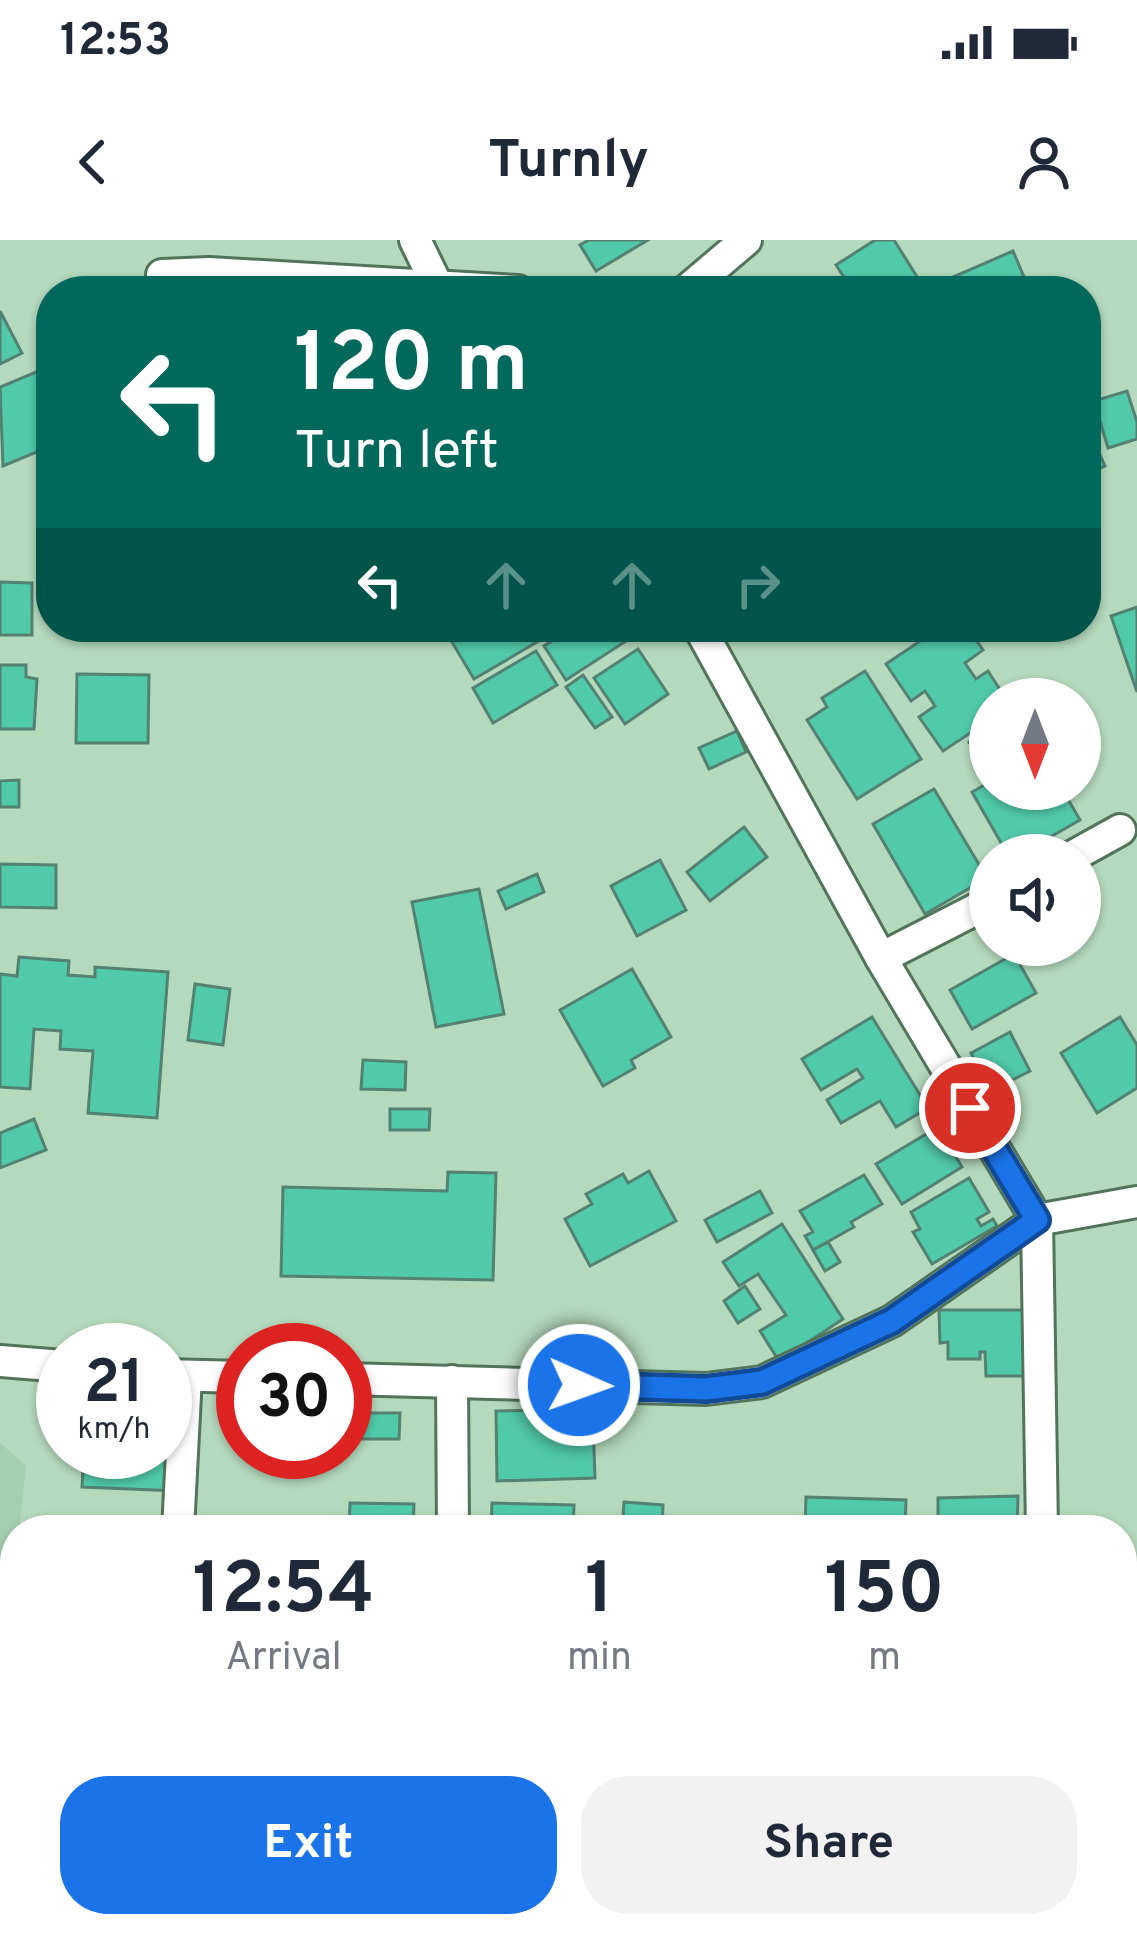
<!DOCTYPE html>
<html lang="en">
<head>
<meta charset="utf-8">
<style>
  :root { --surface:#fff; --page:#f2f2f3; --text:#1f2937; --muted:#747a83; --accent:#1a73e8 }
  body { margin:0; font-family:Overpass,sans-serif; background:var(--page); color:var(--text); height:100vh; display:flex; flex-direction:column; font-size:45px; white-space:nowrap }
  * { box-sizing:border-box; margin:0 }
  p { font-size:39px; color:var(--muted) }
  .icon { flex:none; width:66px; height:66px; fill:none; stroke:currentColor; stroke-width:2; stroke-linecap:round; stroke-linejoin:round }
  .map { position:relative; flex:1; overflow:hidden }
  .sheet { position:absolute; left:0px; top:1275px; width:1137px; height:423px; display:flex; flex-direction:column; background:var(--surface); border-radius:48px 48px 0 0; box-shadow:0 3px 9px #0004 }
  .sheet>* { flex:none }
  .guide { position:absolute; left:36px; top:36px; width:1065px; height:366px; border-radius:48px; box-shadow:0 3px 9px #0004; background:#00695c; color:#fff; overflow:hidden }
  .needle { width:78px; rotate:180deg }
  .tools { position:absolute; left:969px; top:438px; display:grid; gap:24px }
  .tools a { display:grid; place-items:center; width:132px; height:132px; border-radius:50%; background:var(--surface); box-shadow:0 3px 9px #0004; font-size:60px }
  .speed { position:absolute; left:36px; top:1083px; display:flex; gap:24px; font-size:60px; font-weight:700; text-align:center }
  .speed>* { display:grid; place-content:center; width:156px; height:156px; border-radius:50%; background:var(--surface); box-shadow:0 3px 9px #0004; line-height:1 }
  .speed small { font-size:30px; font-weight:400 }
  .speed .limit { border:18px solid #d22; background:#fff; color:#111 }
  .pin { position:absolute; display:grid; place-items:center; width:102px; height:102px; color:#fff; margin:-51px; border:6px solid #fff; border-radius:50%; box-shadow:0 3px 12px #0007 }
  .me { position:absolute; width:132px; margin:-66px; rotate:92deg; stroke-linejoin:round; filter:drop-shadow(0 0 9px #0008) }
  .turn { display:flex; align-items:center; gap:42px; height:252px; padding:0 60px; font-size:54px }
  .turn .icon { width:156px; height:156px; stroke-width:2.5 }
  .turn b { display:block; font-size:84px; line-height:102px }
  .lanes { display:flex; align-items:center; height:114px; padding:0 60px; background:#0003; justify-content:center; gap:60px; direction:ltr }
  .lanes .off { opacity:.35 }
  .eta { display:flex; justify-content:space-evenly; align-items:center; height:204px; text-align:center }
  .eta b { font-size:72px; font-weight:700; line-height:84px }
  .action { display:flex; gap:24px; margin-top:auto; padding:24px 60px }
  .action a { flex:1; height:138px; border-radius:48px; background:var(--accent); color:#fff; font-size:48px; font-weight:700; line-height:138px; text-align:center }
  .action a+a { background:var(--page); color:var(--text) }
  .status { display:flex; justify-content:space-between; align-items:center; height:84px; padding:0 60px; background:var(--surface); direction:ltr }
  .status svg { height:33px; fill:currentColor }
  header { display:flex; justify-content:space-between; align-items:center; height:156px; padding:0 60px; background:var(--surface); font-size:54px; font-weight:700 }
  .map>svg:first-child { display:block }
  .built { fill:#a4d0ae }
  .building { fill:#51caa9; stroke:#538273; stroke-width:3 }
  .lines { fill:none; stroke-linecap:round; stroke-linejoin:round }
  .street-casing { stroke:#51745a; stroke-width:36 }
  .street { stroke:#fff; stroke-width:30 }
  .route-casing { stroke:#114b97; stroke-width:30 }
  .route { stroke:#1a73e8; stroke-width:21 }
</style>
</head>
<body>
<div class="status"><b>12:53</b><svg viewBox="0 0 49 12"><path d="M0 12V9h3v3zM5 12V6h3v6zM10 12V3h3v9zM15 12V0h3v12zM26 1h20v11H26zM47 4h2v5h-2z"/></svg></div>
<header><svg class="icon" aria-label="back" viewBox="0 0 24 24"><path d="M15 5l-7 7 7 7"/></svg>Turnly<svg class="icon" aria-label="person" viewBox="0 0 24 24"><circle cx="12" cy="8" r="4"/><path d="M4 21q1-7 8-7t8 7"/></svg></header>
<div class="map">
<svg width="1137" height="1697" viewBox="0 0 1137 1697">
  <rect width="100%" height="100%" fill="#b4d9bc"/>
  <polygon class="built" points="0,1203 26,1226 19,1290 15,1290 7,1395 0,1400"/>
  <g class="building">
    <polygon points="589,0 648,0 596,31 580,5"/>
    <polygon points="875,0 894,0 926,51 853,51 836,25"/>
    <polygon points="1013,11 1030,51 959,51 953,37"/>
    <polygon points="0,71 22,113 0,124"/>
    <polygon points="41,130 51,153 51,206 3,226 0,147"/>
    <polygon points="1127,151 1137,182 1137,199 1108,208 1094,161"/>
    <polygon points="1086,184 1105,226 1086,235"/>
    <polygon points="0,342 32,343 32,395 0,395"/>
    <polygon points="1137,367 1137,452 1111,376"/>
    <polygon points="443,387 560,387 561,388 474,439"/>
    <polygon points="573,387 636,387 640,392 566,440 544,406"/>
    <polygon points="941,387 967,387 983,410 965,423 976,439 988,431 1006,459 990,459 990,480 943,511 919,477 935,466 925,451 911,461 886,424"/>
    <polygon points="638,409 668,454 625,484 594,438"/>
    <polygon points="536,411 557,445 493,483 473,448"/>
    <polygon points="0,425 26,425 26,437 37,439 34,489 0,489"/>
    <polygon points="865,431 921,519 857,559 807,480 827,467 822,458"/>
    <polygon points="77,434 149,435 148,503 76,503"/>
    <polygon points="583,435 612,477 595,488 566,447"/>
    <polygon points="990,490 990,533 988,534 969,502"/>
    <polygon points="737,491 746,512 709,529 699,508"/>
    <polygon points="19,540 19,567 0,567 0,541"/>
    <polygon points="990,542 990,549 1062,549 1080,580 1019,615 1008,615 972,552"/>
    <polygon points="934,549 987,638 925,674 873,584"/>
    <polygon points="744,587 767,617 710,661 687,632"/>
    <polygon points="660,620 686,670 637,696 611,646"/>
    <polygon points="0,624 56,625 56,668 0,667"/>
    <polygon points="537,634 544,652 506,669 498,651"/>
    <polygon points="479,649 504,774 436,787 412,662"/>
    <polygon points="1014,714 1036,753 972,789 950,750"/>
    <polygon points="19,717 69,721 68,735 95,737 95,727 168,732 157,878 88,873 93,811 60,809 61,791 34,789 30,849 0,847 0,734 17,736"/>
    <polygon points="632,729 671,797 631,820 635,828 603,846 560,770"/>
    <polygon points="195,744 230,749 223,805 188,800"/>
    <polygon points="872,777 928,868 896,887 880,861 841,883 827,860 863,838 857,829 821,850 802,819"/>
    <polygon points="1120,777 1137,805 1137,848 1097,873 1061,813"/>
    <polygon points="1010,792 1030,831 991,851 971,813"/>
    <polygon points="363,820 406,822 405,850 361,849"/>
    <polygon points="390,869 430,869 429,890 390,890"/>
    <polygon points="34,879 46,910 0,928 0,893"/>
    <polygon points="938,887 962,927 902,964 876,924"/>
    <polygon points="649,931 676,981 590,1026 565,979 592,964 586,954 623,934 628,943"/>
    <polygon points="448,932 496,933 493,1040 281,1036 283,947 447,951"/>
    <polygon points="864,935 882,964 851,982 854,987 813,1010 805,996 813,992 800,971"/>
    <polygon points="969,938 989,972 977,979 981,986 993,979 997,986 932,1024 913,992 920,989 911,972"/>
    <polygon points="760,951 772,973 717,1002 705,980"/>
    <polygon points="782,984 843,1079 779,1121 760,1091 786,1075 758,1034 739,1046 723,1022"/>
    <polygon points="828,1002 840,1022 825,1031 813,1010"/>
    <polygon points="745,1046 760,1069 738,1083 724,1061"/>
    <polygon points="939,1070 1027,1070 1027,1136 986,1136 985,1112 980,1112 980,1119 948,1119 948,1102 940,1103"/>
    <polygon points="546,1170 547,1182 593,1180 595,1238 497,1241 496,1171"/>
    <polygon points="345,1173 400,1173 399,1199 345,1199"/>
    <polygon points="165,1190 180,1191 178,1251 82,1247 84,1212 165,1212"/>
    <polygon points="1018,1256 1017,1290 938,1290 938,1258"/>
    <polygon points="806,1257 906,1260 905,1290 805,1290"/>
    <polygon points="624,1262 663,1265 662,1290 622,1290"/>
    <polygon points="350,1263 414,1264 413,1290 349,1290"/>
    <polygon points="492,1263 574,1265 573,1290 491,1290"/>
    <polygon points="1122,1346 1137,1346 1137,1433 1122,1434"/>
    <polygon points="5,1478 15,1493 15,1516 0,1525 0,1481"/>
    <polygon points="15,1613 15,1647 0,1656 0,1623"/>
    <polygon points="1122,1637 1137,1638 1137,1697 1101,1697 1102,1683 1122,1683"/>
    <polygon points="15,1682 31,1683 38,1694 54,1683 104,1683 108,1690 97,1697 10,1697 5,1689"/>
    <rect x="319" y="1683" width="60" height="14"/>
    <rect x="394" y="1683" width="33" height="14"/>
    <rect x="491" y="1683" width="66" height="14"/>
    <rect x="568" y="1683" width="38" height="14"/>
    <polygon points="621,1683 731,1683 731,1693 688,1693 689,1685 665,1685 665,1695 621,1695"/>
    <polygon points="922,1683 966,1683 966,1689 952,1689 952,1697 933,1697 933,1689 922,1689"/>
  </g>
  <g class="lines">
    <g class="street-casing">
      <g id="street">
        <polyline points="415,0 437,45"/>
        <polyline points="162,35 209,33 518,51"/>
        <polyline points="686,51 746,0"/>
        <polyline points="699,387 881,718 1037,980 1042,1290"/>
        <polyline points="1075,615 1120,590"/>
        <polyline points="881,718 990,662"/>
        <polyline points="0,1121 63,1126"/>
        <polyline points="165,1135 243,1137"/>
        <polyline points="345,1139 706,1149 762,1142 892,1081 1037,980 1137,962"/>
        <polyline points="452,1141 453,1290"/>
        <polyline points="178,1290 186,1136"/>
        <polyline points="0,1444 15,1435"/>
        <polyline points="1122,1564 1137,1570"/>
        <polyline points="131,1697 134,1683"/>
        <polyline points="1053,1697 1053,1683"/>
      </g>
    </g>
    <use href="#street" class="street"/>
  </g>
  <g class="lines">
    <g class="route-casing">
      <polyline id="route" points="579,1145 706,1149 762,1142 892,1081 1037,980 970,868"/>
    </g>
    <use href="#route" class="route"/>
  </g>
</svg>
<div class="tools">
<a><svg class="needle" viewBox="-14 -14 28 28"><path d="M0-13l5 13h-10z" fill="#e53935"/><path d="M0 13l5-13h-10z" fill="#747a83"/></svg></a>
<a><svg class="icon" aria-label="sound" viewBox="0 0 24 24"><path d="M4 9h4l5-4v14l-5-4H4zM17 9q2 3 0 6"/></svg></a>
</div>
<div class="speed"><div>21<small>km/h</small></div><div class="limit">30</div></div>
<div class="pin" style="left:970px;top:868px;background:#d93025"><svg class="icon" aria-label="arrive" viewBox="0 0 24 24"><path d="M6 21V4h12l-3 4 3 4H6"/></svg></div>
<svg class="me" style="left:579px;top:1145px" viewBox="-20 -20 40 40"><circle r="17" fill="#1a73e8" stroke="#fff" stroke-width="3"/><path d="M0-11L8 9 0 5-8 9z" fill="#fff"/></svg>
<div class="guide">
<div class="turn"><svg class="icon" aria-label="left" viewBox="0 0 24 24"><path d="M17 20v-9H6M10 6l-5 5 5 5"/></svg><div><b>120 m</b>Turn left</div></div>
<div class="lanes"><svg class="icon" aria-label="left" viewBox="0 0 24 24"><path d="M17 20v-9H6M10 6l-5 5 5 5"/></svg><svg class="icon off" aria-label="ahead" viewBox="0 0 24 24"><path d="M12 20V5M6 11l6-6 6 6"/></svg><svg class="icon off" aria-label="ahead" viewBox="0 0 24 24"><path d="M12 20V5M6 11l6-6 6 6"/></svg><svg class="icon off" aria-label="right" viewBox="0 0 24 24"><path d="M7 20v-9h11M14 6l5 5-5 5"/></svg></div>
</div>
<section class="sheet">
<div class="eta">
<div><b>12:54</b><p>Arrival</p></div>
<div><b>1</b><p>min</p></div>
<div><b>150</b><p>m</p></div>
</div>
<div class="action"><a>Exit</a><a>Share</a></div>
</section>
</div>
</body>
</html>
